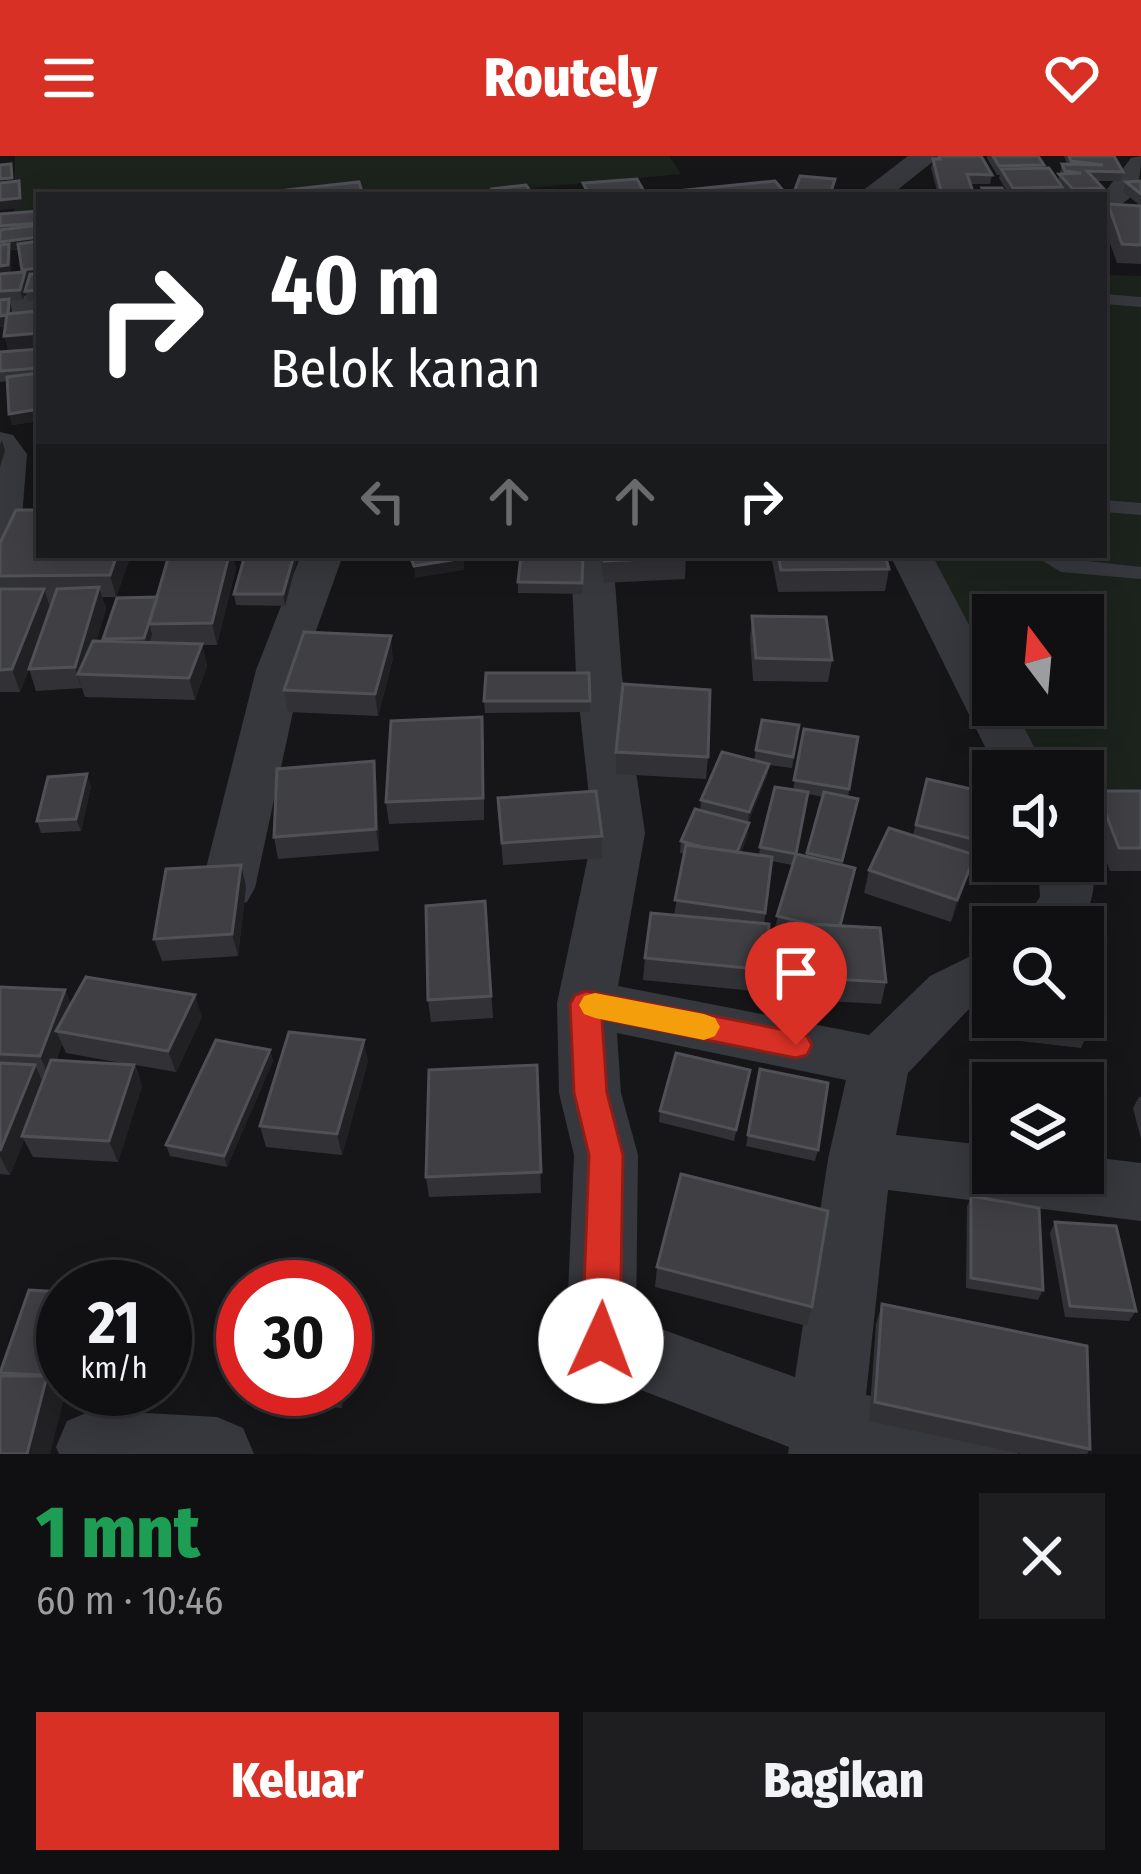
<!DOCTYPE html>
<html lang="id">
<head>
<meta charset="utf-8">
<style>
  :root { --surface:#101012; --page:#1e1e20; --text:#f1f3f6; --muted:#9c9d9f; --line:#303032; --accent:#d93025 }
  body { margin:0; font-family:"Fira Sans Condensed",sans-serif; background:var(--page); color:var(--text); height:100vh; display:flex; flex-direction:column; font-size:45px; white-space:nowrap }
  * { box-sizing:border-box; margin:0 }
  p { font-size:39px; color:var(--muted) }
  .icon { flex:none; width:66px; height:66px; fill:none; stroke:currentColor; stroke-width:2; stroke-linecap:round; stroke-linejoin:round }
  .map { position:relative; height:1298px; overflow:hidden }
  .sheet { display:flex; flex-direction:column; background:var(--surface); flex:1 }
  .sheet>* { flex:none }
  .banner { position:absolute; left:36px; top:36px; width:1071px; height:366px; border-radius:0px; box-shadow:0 6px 30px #0003,0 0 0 3px var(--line); background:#202124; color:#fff; overflow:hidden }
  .needle { width:78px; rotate:344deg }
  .tools { position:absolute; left:972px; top:438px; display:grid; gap:24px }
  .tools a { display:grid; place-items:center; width:132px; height:132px; border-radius:0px; background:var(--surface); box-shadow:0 6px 30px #0003,0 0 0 3px var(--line); font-size:60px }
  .speed { position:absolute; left:36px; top:1104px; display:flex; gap:24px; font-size:60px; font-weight:700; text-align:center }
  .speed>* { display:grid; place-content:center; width:156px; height:156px; border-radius:50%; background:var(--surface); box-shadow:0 6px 30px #0003,0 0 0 3px var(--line); line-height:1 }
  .speed small { font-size:30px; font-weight:400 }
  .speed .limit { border:18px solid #d22; background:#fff; color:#111 }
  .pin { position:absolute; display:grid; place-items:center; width:102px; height:102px; color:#fff; margin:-123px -51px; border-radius:50% 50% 50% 0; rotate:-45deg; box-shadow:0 0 12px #0007 }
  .pin .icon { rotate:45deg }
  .me { position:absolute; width:132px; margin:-66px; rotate:2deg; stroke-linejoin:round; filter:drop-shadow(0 0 9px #0008) }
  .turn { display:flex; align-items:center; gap:42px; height:252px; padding:0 36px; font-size:54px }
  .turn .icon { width:156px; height:156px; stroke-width:2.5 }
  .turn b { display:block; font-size:84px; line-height:102px }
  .lanes { display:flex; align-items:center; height:114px; padding:0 36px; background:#0003; justify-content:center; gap:60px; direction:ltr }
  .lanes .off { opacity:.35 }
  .round { display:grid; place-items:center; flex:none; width:126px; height:126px; border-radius:0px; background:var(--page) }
  .head { display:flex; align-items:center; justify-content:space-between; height:204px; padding:0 36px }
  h1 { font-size:72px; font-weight:800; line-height:90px; color:#1e9e55 }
  .cta { display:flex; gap:24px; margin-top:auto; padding:24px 36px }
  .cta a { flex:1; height:138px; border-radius:0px; background:var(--accent); color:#fff; font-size:48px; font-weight:800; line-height:138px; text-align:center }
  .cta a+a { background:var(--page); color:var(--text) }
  header { display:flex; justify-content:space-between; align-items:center; height:156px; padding:0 36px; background:var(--accent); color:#fff; font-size:54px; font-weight:800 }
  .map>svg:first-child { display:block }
  .green { fill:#1c231d }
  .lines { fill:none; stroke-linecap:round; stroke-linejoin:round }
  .lane { fill:#37383d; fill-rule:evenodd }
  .street { fill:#37383d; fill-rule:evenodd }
  .wall { fill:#323236; fill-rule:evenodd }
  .shaded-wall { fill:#212124 }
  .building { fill:#3f3f44; stroke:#4f5156; stroke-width:3 }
  .route { fill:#d93025; stroke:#8d1f18; stroke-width:3 }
  .slow { fill:#f59e0b }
</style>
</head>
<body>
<header><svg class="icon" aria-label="menu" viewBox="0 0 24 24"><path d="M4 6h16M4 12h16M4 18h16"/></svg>Routely<svg class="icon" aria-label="heart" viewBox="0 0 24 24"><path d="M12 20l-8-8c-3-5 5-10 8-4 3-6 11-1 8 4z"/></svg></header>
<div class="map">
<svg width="1141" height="1298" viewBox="0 0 1141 1298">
  <rect width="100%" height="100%" fill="#161618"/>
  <g class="green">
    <polygon points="15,0 669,0 681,18 455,39 39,39 39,66 14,64"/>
    <polygon points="1104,119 1141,120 1141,647 1083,646 1083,615 1043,615 1002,549 1083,549 1083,459 993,459 993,534 914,399 1104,399"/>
  </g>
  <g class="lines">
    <g class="lane">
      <polygon points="1104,138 1141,141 1141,151 1104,148"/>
      <polygon points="1104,344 1141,347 1141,359 1104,356"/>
      <polygon points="1033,399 1141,411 1141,423 1061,416"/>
    </g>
    <g class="street">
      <polygon points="908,0 940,0 891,39 857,39"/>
      <path d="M1141 0C1141 30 1135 47 1104 55V39H1096L1104 37 1131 2Z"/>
      <polygon points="39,138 39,158 0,162 0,142"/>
      <polygon points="0,276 13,279 27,298 21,374 15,383 0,386"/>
      <polygon points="301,399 343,399 302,514 255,732 247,746 228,752 209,746 201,732 256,514"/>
      <path d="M571 399H613L622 520 645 677 618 830 869 879 930 820 993 789V839L970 852 908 917 896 979 993 990V1017H1083V1000L1141 1007V1065L888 1034 866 1239 981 1261 1007 1272 1018 1298H788L789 1291 576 1209 566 1185 574 999 559 937 557 847 593 677 576 520ZM617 877 846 924 828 1003 795 1221 636 1164 638 999 621 937Z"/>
      <polygon points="890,399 932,399 993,514 993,549 1012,549 1047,615 997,615"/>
      <path d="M1084 691C1100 721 1095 743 1079 771H1019L1040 741 1038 705H1083Z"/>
      <polygon points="93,1254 217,1261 243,1272 254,1298 59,1298 56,1291 67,1265"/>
    </g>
  </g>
  <g class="wall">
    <polygon points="934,0 981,0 992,19 990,28 970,28 974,39 938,39 931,12"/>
    <polygon points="987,0 1038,0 1044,9 1043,12 1058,25 1062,8 1067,8 1064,0 1115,0 1123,16 1120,25 1096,25 1103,32 1101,39 1067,39 1061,33 1060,39 1009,39 999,22 1000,19 997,19 987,2"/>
    <polygon points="1141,25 1141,108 1117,107 1104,70 1108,48 1141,50 1123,36 1126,26"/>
    <path d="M39 55V144L28 145 25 136 23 144 10 145 12 157 39 155V265L12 269 7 225 0 226V196L8 195 5 170 0 171V58ZM11 94H19L22 117H11Z"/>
    <polygon points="0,387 131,399 116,441 102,441 106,453 96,485 103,485 103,483 157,441 169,399 298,399 285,450 236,449 234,438 243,405 234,404 236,412 217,489 202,489 207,510 195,544 85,541 82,532 36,535 29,513 20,536 0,536"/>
    <polygon points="584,399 582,438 518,437 518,426"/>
    <polygon points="600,399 686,399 685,423 604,427"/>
    <polygon points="771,399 885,399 889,413 885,435 778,436"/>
    <polygon points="752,460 832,504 828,526 753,525 750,482"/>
    <polygon points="393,502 378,560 288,556 284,534"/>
    <polygon points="589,517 590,556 485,557 484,545"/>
    <path d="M762 564 799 569 792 612 769 609 767 620 748 667V679L741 697 759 699 760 691 793 634 804 573 858 581 848 641 842 709 840 770 886 826 881 848 788 843 785 789 787 775 775 771 792 709 772 705 764 768 767 814 764 836 643 824 645 802 674 759 685 698 680 697 681 685 700 655 701 644 754 604ZM808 638 823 641 806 700 796 698Z"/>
    <polygon points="484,584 484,664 389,668 386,646"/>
    <polygon points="616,596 708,601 706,623 616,618"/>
    <polygon points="927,623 993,638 993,705 1017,705 1013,717 972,707 951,766 864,737 869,714 913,679"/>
    <polygon points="377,628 379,695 278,703 274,681"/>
    <polygon points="91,630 81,675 41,677 37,665"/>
    <polygon points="1097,635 1141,635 1141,715 1110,715 1089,658"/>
    <polygon points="498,642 602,680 602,702 503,709"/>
    <polygon points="241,709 246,731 238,800 162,805 154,783"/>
    <polygon points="485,745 493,862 431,866 428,844"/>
    <path d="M0 831 65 834 71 849 202 861 176 916 135 909 142 930 118 1006 33 1001 24 984 10 1019 0 1018ZM62 888 66 897 132 909 56 905Z"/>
    <polygon points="993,837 993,861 1083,861 1086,881 1081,892 993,882 990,845"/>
    <polygon points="270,894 273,905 227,1011 170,1000 166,989"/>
    <polygon points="368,905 342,999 266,991 260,970"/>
    <polygon points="537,909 541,1037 429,1041 426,1021"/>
    <polygon points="760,913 818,994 815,1005 746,990"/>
    <polygon points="750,914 734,985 659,966 660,955"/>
    <polygon points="988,923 993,927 993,1000 988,999 984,935"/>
    <polygon points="1139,941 1141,941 1141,983 1133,952"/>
    <polygon points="971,1040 1043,1134 1038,1144 966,1132 967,1051"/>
    <polygon points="1055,1066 1136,1155 1129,1165 1065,1161 1050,1077"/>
    <polygon points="657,1111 812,1151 807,1170 655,1131"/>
    <polygon points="63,1136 63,1233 109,1233 107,1241 58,1238 63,1246 2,1220 0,1217"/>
    <polygon points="882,1148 1090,1293 1087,1298 1021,1298 869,1265 876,1168"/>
    <polygon points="361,1152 342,1252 273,1246 270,1236"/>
  </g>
  <g class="shaded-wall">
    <polygon points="19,25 23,52 0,54 0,44"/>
    <polygon points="39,81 39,91 11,94 11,119 0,121 0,86"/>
    <polygon points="39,112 39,122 27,124 23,144 20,134 24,121 22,114"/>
    <polygon points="9,143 12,153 11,170 0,171 0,160"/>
    <polygon points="39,177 39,197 10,200 4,180"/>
    <polygon points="39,253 39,265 12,269 9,258"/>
    <polygon points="2,284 5,295 0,311 0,289"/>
    <polygon points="117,399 131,399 116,441 110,419"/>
    <polygon points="229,399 233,399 236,412 217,489 212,467"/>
    <polygon points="292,399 298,399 296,408 285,450 283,438"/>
    <polygon points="464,402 464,414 415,422 414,410"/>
    <polygon points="99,431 106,453 86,519 78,518 82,534 75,511"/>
    <polygon points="44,433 51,454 20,536 12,513"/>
    <polygon points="157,441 149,468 152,479 147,494 144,482"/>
    <polygon points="391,480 393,502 378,560 375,538"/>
    <polygon points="202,488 207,510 195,544 189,522"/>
    <polygon points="374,605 377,628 379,695 376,673"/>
    <polygon points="769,608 767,620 748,667 749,656"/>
    <polygon points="87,618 91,630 81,675 76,663"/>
    <polygon points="749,667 748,679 734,712 736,700"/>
    <polygon points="975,699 968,721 951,766 957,744"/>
    <polygon points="241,709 246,731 238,800 232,778"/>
    <polygon points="65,834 74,856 56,875 62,888 49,921 40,900"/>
    <polygon points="195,839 202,861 176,916 168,895"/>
    <polygon points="364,884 368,905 342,999 337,978"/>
    <polygon points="270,894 273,905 227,1011 224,1000"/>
    <polygon points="35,909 45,931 22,980 24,984 10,1019 0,1001 0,995"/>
    <polygon points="134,909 142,930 118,1006 109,985"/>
    <polygon points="359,1142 361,1152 342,1252 339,1243 341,1233 345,1233 345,1213"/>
    <polygon points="47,1220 63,1246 50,1298 27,1298"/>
  </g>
  <g class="building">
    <polygon points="939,0 981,0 992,19 967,18 974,39 942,39 933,3 940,3"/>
    <polygon points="993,0 1038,0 1044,9 999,10"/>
    <polygon points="1069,0 1114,0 1123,16 1087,15 1103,32 1073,33 1059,18 1081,17 1065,15 1062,8 1103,9 1071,5"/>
    <polygon points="11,8 12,22 0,23 0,9"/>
    <polygon points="1049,12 1062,31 1013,32 1001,13"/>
    <polygon points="800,20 835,23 830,39 793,39"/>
    <polygon points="637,23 646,39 589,39 583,27"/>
    <polygon points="19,25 20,42 0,44 0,27"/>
    <polygon points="775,25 787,39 657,39 656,37"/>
    <polygon points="1141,25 1141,38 1126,26"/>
    <polygon points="359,26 363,39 288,39 286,34"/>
    <polygon points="526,29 533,39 496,39 492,33"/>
    <polygon points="982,32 1002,32 1005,39 985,38"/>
    <polygon points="1108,48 1141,50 1141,89 1122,88"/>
    <polygon points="39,55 39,67 0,70 0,58"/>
    <polygon points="39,69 39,81 0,86 0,74"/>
    <polygon points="39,85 39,112 22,114 18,88"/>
    <polygon points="9,88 8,109 0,110 0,89"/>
    <polygon points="25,116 20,134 0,135 0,118"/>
    <polygon points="30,118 39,118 39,134 25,135"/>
    <polygon points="9,143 8,159 0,160 0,144"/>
    <polygon points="39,155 39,177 4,180 7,158"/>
    <polygon points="39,193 39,212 0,215 0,196"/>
    <polygon points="39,217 39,253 9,258 7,221"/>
    <polygon points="16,354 39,354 39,399 117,399 110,419 0,420 0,387"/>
    <polygon points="169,399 229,399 212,467 149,468"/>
    <polygon points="245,399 294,399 283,438 234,438"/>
    <polygon points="410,399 462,399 464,402 414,410"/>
    <polygon points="521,399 583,399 582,427 518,426"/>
    <polygon points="603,399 686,399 687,401 604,405"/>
    <polygon points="778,399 885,399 889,413 781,414"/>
    <polygon points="99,431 75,511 29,513 57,433"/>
    <polygon points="0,433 44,433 12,513 0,514"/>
    <polygon points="157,441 144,482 103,483 117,442"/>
    <polygon points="752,460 826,461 832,504 756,502"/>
    <polygon points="304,476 391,480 375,538 284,534"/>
    <polygon points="93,485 202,488 189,522 78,518"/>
    <polygon points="486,517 589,517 590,545 484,545"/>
    <polygon points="623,528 710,534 708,601 616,596"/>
    <polygon points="482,561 483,642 386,646 391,565"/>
    <polygon points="762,564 799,569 793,601 756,594"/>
    <polygon points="804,573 858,581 849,633 794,624"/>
    <polygon points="722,596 769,608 749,656 701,644"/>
    <polygon points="374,605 376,673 274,681 277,613"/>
    <polygon points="87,618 76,663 37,665 48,621"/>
    <polygon points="927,623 993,638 993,688 916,669"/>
    <polygon points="775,631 808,636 796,698 760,691"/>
    <polygon points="596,635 602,680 502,687 498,642"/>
    <polygon points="1097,635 1141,635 1141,692 1119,692"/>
    <polygon points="824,636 858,643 842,705 807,697"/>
    <polygon points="695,653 749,667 737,696 702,691 681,685"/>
    <polygon points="889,672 975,699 957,744 869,714"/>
    <polygon points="686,689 772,701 765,757 675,744"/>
    <polygon points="796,698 855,712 840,770 810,768 777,760"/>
    <polygon points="241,709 232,778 154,783 166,713"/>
    <polygon points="485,745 491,840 428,844 426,750"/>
    <polygon points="651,757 769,768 767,814 645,802"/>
    <polygon points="789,767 880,772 886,826 792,821"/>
    <polygon points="86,821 195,839 168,895 56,875"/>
    <polygon points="0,831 65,834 40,900 0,898"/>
    <polygon points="996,861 1083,861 1086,881 997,871"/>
    <polygon points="289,876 364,884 337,978 260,970"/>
    <polygon points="216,884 270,894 224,1000 166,989"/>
    <polygon points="676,897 750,914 736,974 660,955"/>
    <polygon points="51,904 134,909 109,985 22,980"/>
    <polygon points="0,907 35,909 0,995"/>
    <polygon points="537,909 541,1016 426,1021 429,914"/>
    <polygon points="760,913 828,927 818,994 748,979"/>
    <polygon points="988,923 1016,927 993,927 993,988"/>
    <polygon points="681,1018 828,1055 812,1151 657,1111"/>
    <polygon points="971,1040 1039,1052 1043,1134 971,1122"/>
    <polygon points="1055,1066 1116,1070 1136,1155 1070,1150"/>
    <polygon points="29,1134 63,1136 63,1220 0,1217"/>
    <polygon points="345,1141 359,1142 345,1213"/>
    <polygon points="882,1148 1087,1190 1090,1293 875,1246"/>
    <polygon points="0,1220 47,1220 27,1298 0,1298"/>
    <polygon points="271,1233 341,1233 339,1243 270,1236"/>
  </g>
  <polygon class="route" points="586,835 796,876 807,880 812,889 807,899 796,902 602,863 607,937 623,999 620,1185 614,1198 601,1204 588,1198 582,1185 589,999 574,937 570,848 575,839"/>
  <polygon class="slow" points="595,837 704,858 715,862 720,871 715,880 704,884 595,862 584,858 579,849 584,840"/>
</svg>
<div class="tools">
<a><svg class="needle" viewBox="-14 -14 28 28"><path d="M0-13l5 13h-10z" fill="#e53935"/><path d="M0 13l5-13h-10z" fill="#9c9d9f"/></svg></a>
<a><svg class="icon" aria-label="sound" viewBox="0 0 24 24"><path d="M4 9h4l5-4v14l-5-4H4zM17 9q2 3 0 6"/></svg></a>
<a><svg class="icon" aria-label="search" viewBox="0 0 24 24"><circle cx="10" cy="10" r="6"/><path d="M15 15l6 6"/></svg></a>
<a><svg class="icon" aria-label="layers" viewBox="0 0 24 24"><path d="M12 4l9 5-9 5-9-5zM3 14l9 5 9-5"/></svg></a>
</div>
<div class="speed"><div>21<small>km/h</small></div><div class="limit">30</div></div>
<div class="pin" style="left:796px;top:889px;background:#d93025"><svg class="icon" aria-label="arrive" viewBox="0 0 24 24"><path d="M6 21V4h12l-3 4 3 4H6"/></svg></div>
<svg class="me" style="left:601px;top:1185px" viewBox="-20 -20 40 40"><circle r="19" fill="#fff"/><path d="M0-13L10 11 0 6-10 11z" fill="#d93025"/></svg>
<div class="banner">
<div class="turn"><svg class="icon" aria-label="right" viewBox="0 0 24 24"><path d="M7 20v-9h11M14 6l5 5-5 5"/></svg><div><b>40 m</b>Belok kanan</div></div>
<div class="lanes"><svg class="icon off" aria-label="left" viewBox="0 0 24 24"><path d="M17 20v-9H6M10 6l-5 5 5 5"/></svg><svg class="icon off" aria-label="ahead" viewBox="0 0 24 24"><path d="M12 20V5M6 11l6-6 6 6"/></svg><svg class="icon off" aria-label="ahead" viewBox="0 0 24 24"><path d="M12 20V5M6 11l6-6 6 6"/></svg><svg class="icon" aria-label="right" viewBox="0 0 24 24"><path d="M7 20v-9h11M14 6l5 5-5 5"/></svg></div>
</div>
</div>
<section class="sheet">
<div class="head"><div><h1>1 mnt</h1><p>60 m · 10:46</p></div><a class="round"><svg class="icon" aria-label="close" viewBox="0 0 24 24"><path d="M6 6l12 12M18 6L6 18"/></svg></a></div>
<div class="cta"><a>Keluar</a><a>Bagikan</a></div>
</section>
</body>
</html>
